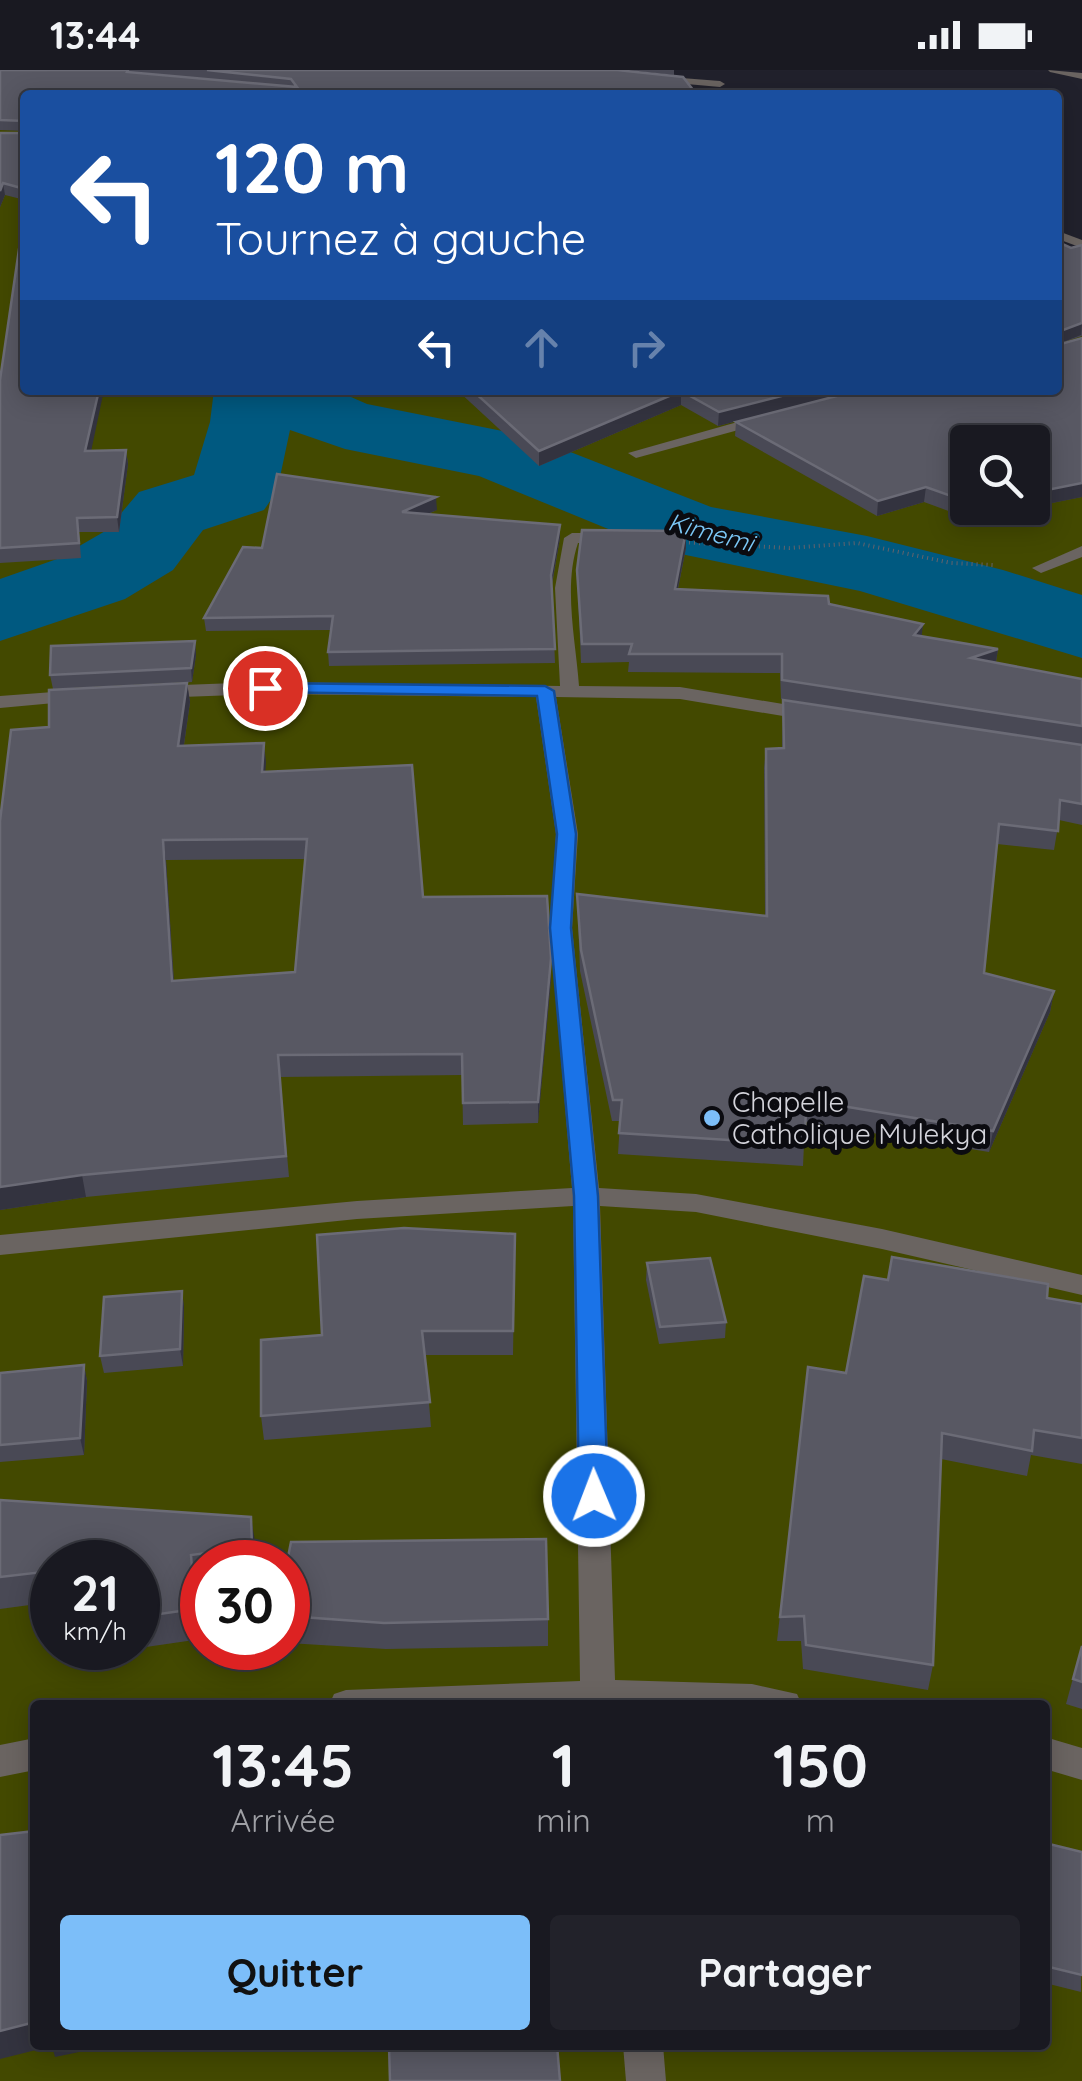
<!DOCTYPE html>
<html lang="fr">
<head>
<meta charset="utf-8">
<style>
  :root { --surface:#191921; --page:#22222a; --text:#f1f3f6; --muted:#9fa0a5; --line:#37383f; --accent:#7cbef9 }
  body { margin:0; font-family:Quicksand,sans-serif; background:var(--page); color:var(--text); height:100vh; display:flex; flex-direction:column; font-size:38px; white-space:nowrap }
  * { box-sizing:border-box; margin:0 }
  p { font-size:32px; color:var(--muted) }
  .icon { flex:none; width:55px; height:55px; fill:none; stroke:currentColor; stroke-width:2; stroke-linecap:round; stroke-linejoin:round }
  .map { position:relative; flex:1; overflow:hidden }
  .panel { position:absolute; left:30px; top:1630px; width:1020px; height:350px; display:flex; flex-direction:column; background:var(--surface); border-radius:10px; box-shadow:0 5px 25px #0003,0 0 0 2px var(--line) }
  .panel>* { flex:none }
  .banner { position:absolute; left:20px; top:20px; width:1042px; height:305px; border-radius:10px; box-shadow:0 5px 25px #0003,0 0 0 2px var(--line); background:#1a4fa0; color:#fff; overflow:hidden }
  .tools { position:absolute; left:950px; top:355px; display:grid; gap:20px }
  .tools a { display:grid; place-items:center; width:100px; height:100px; border-radius:10px; background:var(--surface); box-shadow:0 5px 25px #0003,0 0 0 2px var(--line); font-size:50px }
  .speed { position:absolute; left:30px; top:1470px; display:flex; gap:20px; font-size:50px; font-weight:700; text-align:center }
  .speed>* { display:grid; place-content:center; width:130px; height:130px; border-radius:50%; background:var(--surface); box-shadow:0 5px 25px #0003,0 0 0 2px var(--line); line-height:1 }
  .speed small { font-size:25px; font-weight:400 }
  .speed .limit { border:15px solid #d22; background:#fff; color:#111 }
  .pin { position:absolute; display:grid; place-items:center; width:85px; height:85px; color:#fff; margin:-42px; border:5px solid #fff; border-radius:50%; box-shadow:0 2px 10px #0007 }
  .me { position:absolute; width:110px; margin:-55px; rotate:359deg; stroke-linejoin:round; filter:drop-shadow(0 0 8px #0008) }
  .turn { display:flex; align-items:center; gap:35px; height:210px; padding:0 30px; font-size:45px }
  .turn .icon { width:130px; height:130px; stroke-width:2.5 }
  .turn b { display:block; font-size:70px; line-height:85px }
  .lanes { display:flex; align-items:center; height:95px; padding:0 30px; background:#0003; justify-content:center; gap:50px; direction:ltr }
  .lanes .off { opacity:.35 }
  .eta { display:flex; justify-content:space-evenly; align-items:center; height:170px; text-align:center }
  .eta b { font-size:60px; font-weight:700; line-height:70px }
  .button { display:flex; gap:20px; margin-top:auto; padding:20px 30px }
  .button a { flex:1; height:115px; border-radius:10px; background:var(--accent); color:#111; font-size:40px; font-weight:700; line-height:115px; text-align:center }
  .button a+a { background:var(--page); color:var(--text) }
  .status { display:flex; justify-content:space-between; align-items:center; height:70px; padding:0 50px; background:var(--surface); direction:ltr }
  .status svg { height:28px; fill:currentColor }
  .map>svg:first-child { display:block }
  .green { fill:#434900; fill-rule:evenodd }
  .lines { fill:none; stroke-linecap:round; stroke-linejoin:round }
  .river { fill:#005980; fill-rule:evenodd }
  .path { stroke:#63636c; stroke-width:4; stroke-dasharray:1 4; stroke-linecap:butt }
  .minor { fill:#6a6461; fill-rule:evenodd }
  .wall { fill:#494955; fill-rule:evenodd }
  .shaded-wall { fill:#33333f }
  .building { fill:#585863; stroke:#6b6b76; stroke-width:2.5; fill-rule:evenodd }
  .route { fill:#1a73e8; stroke:#114b97; stroke-width:2.5 }
  .poi-dot { fill:#7cbef9; stroke:#0b0b10; stroke-width:4 }
  .labels { text-anchor:middle; stroke-width:10; stroke-linejoin:round; paint-order:stroke }
  .far-water-label { font-size:25px; font-style:italic; fill:#7cc8f7; stroke:#0b0b10 }
  .poi-label { font-size:28px; fill:#d3d3da; stroke:#0b0b10; text-anchor:start }
</style>
</head>
<body>
<div class="status"><b>13:44</b><svg viewBox="0 0 49 12"><path d="M0 12V9h3v3zM5 12V6h3v6zM10 12V3h3v9zM15 12V0h3v12zM26 1h20v11H26zM47 4h2v5h-2z"/></svg></div>
<div class="map">
<svg width="1082" height="2011" viewBox="0 0 1082 2011">
  <rect width="100%" height="100%" fill="#21212c"/>
  <path class="green" d="M0 25 25 28V320H1058V186L1082 183V2011H0ZM968 372H1032V438H968ZM52 1492H138V1578H52ZM202 1492H288V1578H202ZM35 1635H1045V1975H35Z"/>
  <g class="lines">
    <polygon class="river" points="214,320 335,320 367,334 532,367 711,437 867,466 1003,500 1082,525 1082,588 860,521 657,479 479,406 345,379 290,360 277,421 264,440 203,460 173,500 125,529 0,571 0,509 57,489 107,460 139,422 194,405 210,352"/>
    <polyline class="path" points="679,472 789,478 857,473 951,493 994,495"/>
    <g class="minor">
      <polygon points="1048,0 1082,3 1082,9 1050,2"/>
      <polygon points="656,6 720,11 725,14 720,17 653,11"/>
      <polygon points="1058,161 1082,170 1082,178 1058,169"/>
      <polygon points="766,344 771,345 771,351 636,388 628,383"/>
      <path d="M572 463H611L619 468 611 473H578C563 516 576 572 579 616L680 617 813 639 823 645 813 651 680 629 556 627 578 764 572 858 599 1118 696 1124 882 1159 1082 1205V1225L882 1179 696 1142 600 1136 615 1610 752 1614 797 1624 802 1635H329L334 1624 346 1620 580 1611 573 1136 357 1149 0 1185V1165L357 1131 572 1118 550 858 556 764 536 627 265 624 155 628 145 622 155 616 265 612 560 616 555 518 564 468Z"/>
      <polygon points="1082,476 1082,487 1041,503 1032,498"/>
      <polygon points="80,620 87,622 87,630 0,638 0,626"/>
      <polygon points="1045,1667 1082,1678 1082,1710 1045,1699"/>
      <polygon points="35,1668 35,1700 0,1707 0,1675"/>
      <polygon points="623,1975 663,1975 666,2011 626,2011"/>
    </g>
  </g>
  <g class="wall">
    <polygon points="0,0 617,0 683,7 25,25 25,130 5,125 0,137 0,63 23,63 24,61 0,60"/>
    <polygon points="626,0 674,0 674,5"/>
    <polygon points="1058,172 1071,178 1082,175 1082,266 1061,273 1082,427 1032,437 1032,372 968,372 968,438 1031,438 973,450 924,432 877,446 735,366 736,352 1058,320"/>
    <polygon points="0,310 91,381 126,380 128,394 119,462 79,462 81,488 0,493"/>
    <polygon points="457,320 857,320 718,356 681,335 539,396"/>
    <polygon points="437,440 428,444 560,455 560,468 552,515 555,593 329,596 328,582 331,560 206,561 204,548 262,478"/>
    <polygon points="686,478 678,519 829,534 923,554 921,567 998,579 996,592 1082,609 1082,755 1059,750 1054,780 997,774 984,903 1054,921 1050,942 989,1082 805,1052 803,1096 618,1084 620,1051 612,1051 580,901 577,824 765,846 764,698 766,679 782,678 783,630 970,658 781,629 780,603 628,602 629,592 581,593 577,500"/>
    <polygon points="195,571 196,585 192,612 53,619 50,605"/>
    <path d="M187 613 190 632 184 675 264 673 265 702 423 827 551 888V909L538 1053 463 1055 462 1005 280 1007 289 1107 86 1127 0 1140V751L49 657ZM305 789 295 902 174 911 166 790Z"/>
    <polygon points="515,1164 513,1285 425,1285 431,1357 264,1370 261,1346 322,1265"/>
    <polygon points="647,1193 726,1252 725,1268 659,1274 646,1210"/>
    <polygon points="888,1210 1047,1228 1082,1234 1082,1394 1031,1385 1027,1406 941,1389 933,1595 928,1620 803,1599 801,1571 777,1571 808,1297 846,1303"/>
    <polygon points="182,1221 184,1237 183,1296 104,1303 100,1286"/>
    <polygon points="84,1295 87,1311 84,1385 0,1392 0,1303"/>
    <polygon points="0,1430 251,1447 256,1492 202,1492 202,1514 196,1515 201,1569 105,1583 103,1578 138,1578 138,1492 52,1492 52,1532 0,1539"/>
    <polygon points="288,1492 548,1549 548,1576 386,1579 288,1573"/>
    <polygon points="1082,1575 1082,1639 1066,1634"/>
    <polygon points="1045,1773 1082,1782 1081,1922 1045,1913"/>
  </g>
  <g class="shaded-wall">
    <polygon points="3,113 5,125 0,137 0,121"/>
    <polygon points="1082,253 1081,265 1058,274 1058,262"/>
    <polygon points="99,320 104,320 88,396 85,381"/>
    <polygon points="805,320 857,320 718,356 719,342"/>
    <polygon points="681,321 681,335 539,396 539,381"/>
    <polygon points="126,380 128,394 119,462 117,447"/>
    <polygon points="1082,413 1082,427 1032,437 1032,423"/>
    <polygon points="926,417 924,432 877,446 878,431"/>
    <polygon points="436,427 437,440 403,454 402,442"/>
    <polygon points="975,438 1031,438 973,450"/>
    <polygon points="560,455 560,468 551,518 551,505"/>
    <polygon points="686,461 686,478 674,537 675,519"/>
    <polygon points="923,554 921,572 914,565"/>
    <polygon points="195,571 196,585 192,612 191,598"/>
    <polygon points="998,579 995,598 971,588"/>
    <polygon points="187,613 190,632 181,695 178,676"/>
    <polygon points="264,673 266,692 264,722 262,702"/>
    <polygon points="163,770 166,790 175,932 172,911"/>
    <polygon points="551,888 551,909 538,1053 538,1032"/>
    <polygon points="1054,921 1050,942 989,1082 993,1061"/>
    <polygon points="82,1105 86,1127 0,1140 0,1117"/>
    <polygon points="182,1221 184,1237 183,1296 180,1279"/>
    <polygon points="84,1295 87,1311 84,1385 80,1368"/>
    <polygon points="251,1447 256,1477 256,1492 254,1492 252,1477"/>
    <polygon points="191,1485 196,1515 201,1569 195,1539"/>
    <polygon points="35,1952 35,1975 113,1975 55,1987 52,1976 0,1989 0,1961"/>
  </g>
  <g class="building">
    <polygon points="0,0 128,0 127,2 297,17 291,9 207,0 617,0 683,7 697,25 25,25 25,51 0,50"/>
    <polygon points="25,56 25,119 3,113 0,121 0,63 23,63"/>
    <polygon points="25,138 25,320 99,320 85,381 126,380 117,447 77,448 79,473 0,478 0,310"/>
    <polygon points="1058,172 1071,178 1082,175 1082,253 1058,262"/>
    <polygon points="1058,265 1061,274 1082,268 1082,413 1032,423 1032,372 968,372 968,432 926,417 878,431 736,352 860,320 1058,320"/>
    <polygon points="472,320 805,320 719,342 681,321 539,381"/>
    <polygon points="277,404 436,427 402,442 560,455 551,505 555,579 328,582 333,546 204,548 243,477 262,478"/>
    <polygon points="582,460 686,461 675,519 828,526 829,534 923,554 914,565 998,579 971,588 1082,609 1082,656 782,610 782,584 629,584 632,574 582,574 577,500"/>
    <polygon points="195,571 191,598 50,605 51,576"/>
    <path d="M187 613 178 676 264 673 262 702 412 695 423 827 547 826 551 888 538 1032 463 1033 462 984 278 985 286 1086 82 1105 0 1117V751L11 660 49 657V620ZM307 769 295 902 172 911 163 770Z"/>
    <polygon points="783,630 1082,675 1082,734 1060,730 1058,761 999,754 984,903 1054,921 993,1061 806,1030 805,1075 619,1063 622,1030 613,1030 581,880 577,824 767,846 766,679 784,678"/>
    <polygon points="404,1158 515,1164 513,1261 422,1261 430,1332 261,1346 261,1270 322,1265 317,1165"/>
    <polygon points="892,1187 1048,1214 1047,1228 1082,1234 1082,1368 1034,1360 1032,1381 942,1363 933,1595 806,1575 804,1546 780,1547 808,1297 846,1303 864,1206 888,1210"/>
    <polygon points="710,1188 726,1252 660,1257 647,1193"/>
    <polygon points="182,1221 180,1279 100,1286 104,1227"/>
    <polygon points="84,1295 80,1368 0,1375 0,1303"/>
    <polygon points="0,1430 251,1447 252,1477 191,1485 195,1539 138,1547 138,1492 52,1492 52,1501 0,1507"/>
    <polygon points="546,1469 548,1549 384,1553 288,1546 287,1492 291,1472"/>
    <polygon points="1082,1576 1082,1612 1073,1609"/>
    <polygon points="35,1761 35,1952 0,1961 0,1765"/>
    <polygon points="1045,1773 1082,1782 1082,1905 1045,1896"/>
    <polygon points="389,1975 557,1975 560,2011 390,2011"/>
  </g>
  <polygon class="route" points="265,613 545,616 554,621 576,764 571,858 598,1126 608,1426 604,1435 594,1438 583,1435 579,1426 574,1126 550,858 557,764 537,626 259,622 257,618"/>
  <circle class="poi-dot" cx="712" cy="1048" r="10"/>
  <g class="labels">
    <g class="far-water-label">
      <text transform="translate(711 462) rotate(15)" y="9">Kimemi</text>
    </g>
    <g class="poi-label">
      <text x="732" y="1042">Chapelle<tspan x="732" dy="32">Catholique Mulekya</tspan></text>
    </g>
  </g>
</svg>
<div class="tools">
<a><svg class="icon" aria-label="search" viewBox="0 0 24 24"><circle cx="10" cy="10" r="6"/><path d="M15 15l6 6"/></svg></a>
</div>
<div class="speed"><div>21<small>km/h</small></div><div class="limit">30</div></div>
<div class="pin" style="left:265px;top:618px;background:#d93025"><svg class="icon" aria-label="arrive" viewBox="0 0 24 24"><path d="M6 21V4h12l-3 4 3 4H6"/></svg></div>
<svg class="me" style="left:594px;top:1426px" viewBox="-20 -20 40 40"><circle r="17" fill="#1a73e8" stroke="#fff" stroke-width="3"/><path d="M0-11L8 9 0 5-8 9z" fill="#fff"/></svg>
<div class="banner">
<div class="turn"><svg class="icon" aria-label="left" viewBox="0 0 24 24"><path d="M17 20v-9H6M10 6l-5 5 5 5"/></svg><div><b>120 m</b>Tournez à gauche</div></div>
<div class="lanes"><svg class="icon" aria-label="left" viewBox="0 0 24 24"><path d="M17 20v-9H6M10 6l-5 5 5 5"/></svg><svg class="icon off" aria-label="ahead" viewBox="0 0 24 24"><path d="M12 20V5M6 11l6-6 6 6"/></svg><svg class="icon off" aria-label="right" viewBox="0 0 24 24"><path d="M7 20v-9h11M14 6l5 5-5 5"/></svg></div>
</div>
<section class="panel">
<div class="eta">
<div><b>13:45</b><p>Arrivée</p></div>
<div><b>1</b><p>min</p></div>
<div><b>150</b><p>m</p></div>
</div>
<div class="button"><a>Quitter</a><a>Partager</a></div>
</section>
</div>
</body>
</html>
